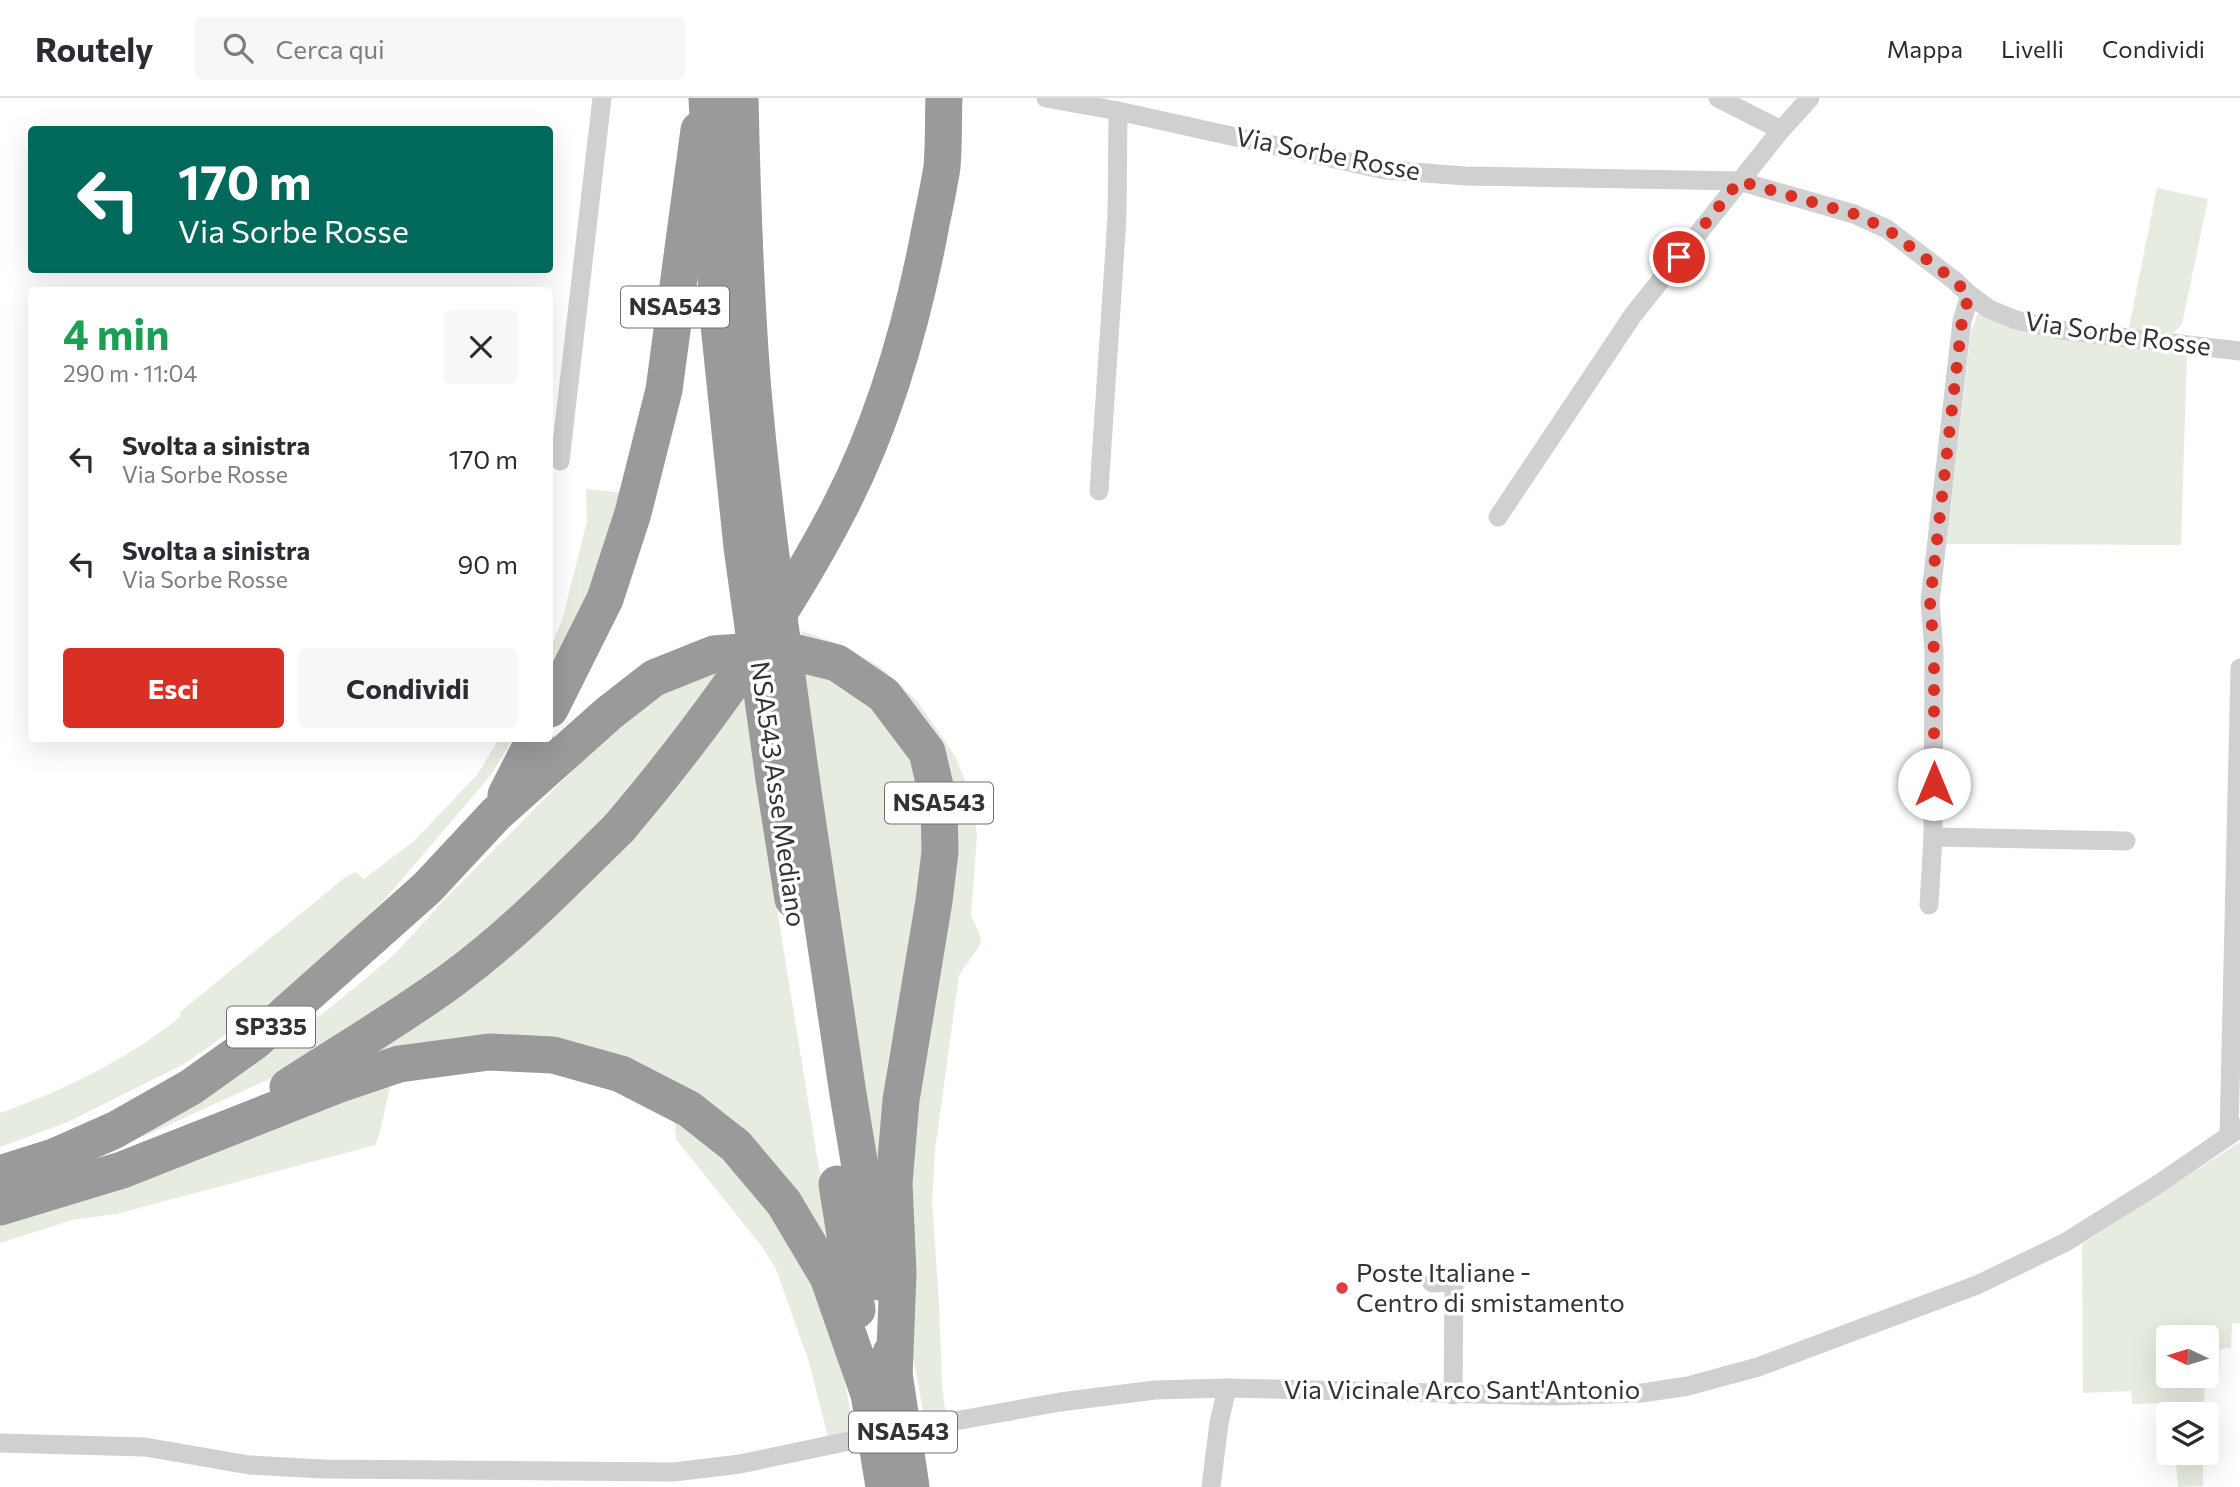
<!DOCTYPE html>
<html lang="it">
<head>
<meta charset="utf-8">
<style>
  :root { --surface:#fff; --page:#f7f7f7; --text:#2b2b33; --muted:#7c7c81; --line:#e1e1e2; --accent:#d93025 }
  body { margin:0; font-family:Commissioner,sans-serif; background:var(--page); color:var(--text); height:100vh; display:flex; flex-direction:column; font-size:26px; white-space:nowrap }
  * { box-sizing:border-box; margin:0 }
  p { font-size:23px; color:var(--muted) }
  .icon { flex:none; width:38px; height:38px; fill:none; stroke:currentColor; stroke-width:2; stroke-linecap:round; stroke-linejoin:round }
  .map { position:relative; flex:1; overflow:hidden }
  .panel { position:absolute; left:28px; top:189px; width:525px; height:455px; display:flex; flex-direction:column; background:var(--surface); border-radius:7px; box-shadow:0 7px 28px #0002 }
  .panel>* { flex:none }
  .banner { position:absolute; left:28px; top:28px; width:525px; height:147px; border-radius:7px; box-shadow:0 7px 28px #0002; background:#00695c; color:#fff; overflow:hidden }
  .needle { width:46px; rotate:274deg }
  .controls { position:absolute; left:2156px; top:1227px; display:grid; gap:14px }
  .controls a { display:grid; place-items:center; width:63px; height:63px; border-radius:7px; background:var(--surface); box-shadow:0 7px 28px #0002; font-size:35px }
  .pin { position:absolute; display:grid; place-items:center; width:60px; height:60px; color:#fff; margin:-30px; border:4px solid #fff; border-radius:50%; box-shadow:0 2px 7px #0007 }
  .me { position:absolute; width:77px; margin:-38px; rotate:0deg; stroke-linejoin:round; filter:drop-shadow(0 0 5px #0008) }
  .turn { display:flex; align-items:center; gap:24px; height:147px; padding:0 35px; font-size:32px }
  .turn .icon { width:91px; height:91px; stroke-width:2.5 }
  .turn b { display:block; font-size:49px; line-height:60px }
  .round { display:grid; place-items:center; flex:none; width:74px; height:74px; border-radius:7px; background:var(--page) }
  .summary { display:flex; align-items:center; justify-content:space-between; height:119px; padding:0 35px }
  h1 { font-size:42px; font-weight:700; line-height:52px; color:#1e9e55 }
  .action { display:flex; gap:14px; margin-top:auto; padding:14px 35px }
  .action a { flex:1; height:80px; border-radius:7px; background:var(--accent); color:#fff; font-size:28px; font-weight:700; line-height:80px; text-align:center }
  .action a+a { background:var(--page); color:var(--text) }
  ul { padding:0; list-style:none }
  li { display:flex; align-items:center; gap:21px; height:105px; padding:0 35px }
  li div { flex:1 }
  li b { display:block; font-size:26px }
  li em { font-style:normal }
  header { display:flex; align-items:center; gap:42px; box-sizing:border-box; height:98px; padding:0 35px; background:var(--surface); border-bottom:2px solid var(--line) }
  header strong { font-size:33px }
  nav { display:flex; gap:38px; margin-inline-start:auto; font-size:24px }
  .search { width:490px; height:63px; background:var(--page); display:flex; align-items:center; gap:18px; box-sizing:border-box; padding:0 24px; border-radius:7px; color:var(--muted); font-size:26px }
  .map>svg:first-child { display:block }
  .green { fill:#e6ecdf; fill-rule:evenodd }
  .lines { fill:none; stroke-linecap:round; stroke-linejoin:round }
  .street { stroke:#d0d0d0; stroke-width:19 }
  .highway { stroke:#9a9a9a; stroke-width:37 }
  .highway-bridge { stroke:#9a9a9a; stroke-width:37 }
  .route { stroke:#d93025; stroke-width:12; stroke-dasharray:0 21.6 }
  .poi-dot { fill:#e63946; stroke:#fff; stroke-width:2.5 }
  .labels { text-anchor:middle; stroke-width:7; stroke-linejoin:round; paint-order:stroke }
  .shield { fill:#fff; stroke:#707070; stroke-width:2 }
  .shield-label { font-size:24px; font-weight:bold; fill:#333 }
  .street-label { font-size:26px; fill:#333; stroke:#fff }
  .poi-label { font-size:26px; fill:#333; stroke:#fff; text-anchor:start }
</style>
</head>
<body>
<header>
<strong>Routely</strong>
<div class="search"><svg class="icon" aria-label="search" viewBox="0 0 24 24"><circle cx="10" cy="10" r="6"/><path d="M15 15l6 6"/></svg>Cerca qui</div>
<nav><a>Mappa</a><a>Livelli</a><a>Condividi</a></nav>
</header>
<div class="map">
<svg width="2240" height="1389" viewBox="0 0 2240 1389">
  <rect width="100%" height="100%" fill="#fff"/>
  <g class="green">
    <polygon points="2157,90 2208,101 2182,226 2174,235 2129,230"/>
    <polygon points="1978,215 2020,231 2187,254 2181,447 1946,446 1971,233"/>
    <polygon points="586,391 626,395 567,550 550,580 550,550 562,523 587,423"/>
    <polygon points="801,533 842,547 880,569 918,604 955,658 973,702 977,738 971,817 981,840 980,847 959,877 935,1052 932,1104 939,1205 942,1287 946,1320 925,1323 912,1254 907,1181 934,654 802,547"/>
    <polygon points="804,567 846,588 874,610 895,631 916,674 927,719 921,785 887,969 876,1093 815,662 755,675 833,1157 721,1053 805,1162 841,1264 854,1333 828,1339 809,1264 776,1171 763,1150 676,1041 674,1018 622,991 554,973 507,969 391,984 380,1034 375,1047 116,1116 72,1122 0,1145 0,1116 378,987 293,970 149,1036 0,1086 235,969 325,914 394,857 446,800 621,624 661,590 700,575"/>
    <path d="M499 641H513L490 678 386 800 297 885 186 965 68 1024 0 1049V1015C63 993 128 961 180 919V914L347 778 356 774 364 781 414 743 477 677Z"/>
    <path d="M2240 1044V1225H2232L2231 1250 2220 1251 2219 1280H2205L2204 1316H2172L2170 1305 2132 1306 2131 1293 2083 1295 2082 1146ZM2207 1239V1278H2168V1239Z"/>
    <polygon points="2175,1355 2203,1355 2203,1388 2178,1389"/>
  </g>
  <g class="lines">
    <g class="street">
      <polyline points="1046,0 1118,13 1385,72 1466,78 1739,83 1854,116 1887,131 1955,183 1970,197 1989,211 2016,222 2061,232 2240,253"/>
      <polyline points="1718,0 1781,32"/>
      <polyline points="560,363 602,0"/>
      <polyline points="1099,393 1117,119 1118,13"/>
      <polyline points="1498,419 1633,217 1781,32 1810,0"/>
      <polyline points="1933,739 2126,743"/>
      <polyline points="1929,807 1933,739 1934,553 1930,504 1962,223 1970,197"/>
      <polyline points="2229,1037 2240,570"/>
      <polyline points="1432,1185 1454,1184 1453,1297"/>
      <polyline points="927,1328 1060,1304 1155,1292 1227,1290"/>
      <polyline points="0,1345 145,1349 249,1367 323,1371 674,1374 740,1366 854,1342"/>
      <polyline points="1211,1389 1219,1325 1227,1290 1552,1298 1642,1295 1688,1288 1758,1269 1977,1187 2066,1144 2160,1085 2240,1030"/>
    </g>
    <g class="highway">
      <polyline points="550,611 605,501 633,415 664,292 699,32"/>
      <polyline points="801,680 848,996 879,1184"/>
      <polyline points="774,681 793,801"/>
      <polyline points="506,697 535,640"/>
      <path d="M288 989C343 953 400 920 453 881 514 836 566 782 619 730"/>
      <polyline points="0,1076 54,1059 115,1032 191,989 254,944 427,790 496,716 609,615 654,580 714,556 781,551 837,565 884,597 927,654 939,705 940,754 934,803 901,1002 894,1085 898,1175 894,1279"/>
      <polyline points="837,1086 857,1212"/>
      <polyline points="0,1109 122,1072 337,987 399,966 489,954 553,957 621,976 689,1011 736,1048 784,1105 828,1179 870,1299"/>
      <polyline points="891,1255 911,1389"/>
      <polyline points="866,1277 884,1389"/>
    </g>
    <g class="highway-bridge">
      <polyline points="707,0 718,217 742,449 774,681"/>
      <path d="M740 0C742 94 745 187 752 281 763 414 783 547 801 680"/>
      <path d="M619 730C702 632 782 522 841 407 886 319 913 223 931 126 935 107 939 88 942 69 944 46 943 23 944 0"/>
    </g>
  </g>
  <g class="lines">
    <polyline class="route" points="1679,159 1739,83 1854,116 1887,131 1955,183 1969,197 1962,223 1930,504 1934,553 1934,686"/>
  </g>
  <circle class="poi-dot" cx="1342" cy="1190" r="7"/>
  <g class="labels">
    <g class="shield">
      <rect x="621" y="188.5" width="108" height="41" rx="5"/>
      <rect x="885" y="684.5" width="108" height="41" rx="5"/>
      <rect x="227" y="908.5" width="88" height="41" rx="5"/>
      <rect x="849" y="1313.5" width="108" height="41" rx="5"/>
    </g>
    <g class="shield-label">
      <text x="675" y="217">NSA543</text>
      <text x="939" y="713">NSA543</text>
      <text x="271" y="937">SP335</text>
      <text x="903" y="1342">NSA543</text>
    </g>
    <g class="street-label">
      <text transform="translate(1328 56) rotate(11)" y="9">Via Sorbe Rosse</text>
      <text transform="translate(2118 236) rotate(8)" y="9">Via Sorbe Rosse</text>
      <text transform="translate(778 696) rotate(82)" y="9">NSA543 Asse Mediano</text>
      <text x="1462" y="1301">Via Vicinale Arco Sant'Antonio</text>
    </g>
    <g class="poi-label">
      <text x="1356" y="1184">Poste Italiane -<tspan x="1356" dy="30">Centro di smistamento</tspan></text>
    </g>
  </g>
</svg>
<div class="controls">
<a><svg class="needle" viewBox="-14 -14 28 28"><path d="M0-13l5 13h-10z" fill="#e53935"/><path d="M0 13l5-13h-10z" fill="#7c7c81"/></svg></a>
<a><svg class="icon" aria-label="layers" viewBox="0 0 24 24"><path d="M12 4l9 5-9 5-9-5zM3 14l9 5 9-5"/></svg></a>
</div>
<div class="pin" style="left:1679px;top:159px;background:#d93025"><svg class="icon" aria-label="arrive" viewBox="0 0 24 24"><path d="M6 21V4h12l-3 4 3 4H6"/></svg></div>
<svg class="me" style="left:1934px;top:686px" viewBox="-20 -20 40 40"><circle r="19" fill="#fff"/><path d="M0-13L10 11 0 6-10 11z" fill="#d93025"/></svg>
<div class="banner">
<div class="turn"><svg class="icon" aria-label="left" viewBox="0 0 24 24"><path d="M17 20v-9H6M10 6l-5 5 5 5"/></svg><div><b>170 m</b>Via Sorbe Rosse</div></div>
</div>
<section class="panel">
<div class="summary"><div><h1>4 min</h1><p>290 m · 11:04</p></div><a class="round"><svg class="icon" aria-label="close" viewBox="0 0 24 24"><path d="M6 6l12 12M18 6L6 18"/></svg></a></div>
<ul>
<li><svg class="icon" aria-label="left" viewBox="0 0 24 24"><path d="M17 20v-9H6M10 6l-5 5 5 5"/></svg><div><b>Svolta a sinistra</b><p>Via Sorbe Rosse</p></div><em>170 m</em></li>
<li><svg class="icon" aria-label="left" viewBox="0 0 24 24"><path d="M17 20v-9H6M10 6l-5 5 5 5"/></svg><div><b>Svolta a sinistra</b><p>Via Sorbe Rosse</p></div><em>90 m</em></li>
</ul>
<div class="action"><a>Esci</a><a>Condividi</a></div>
</section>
</div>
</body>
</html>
